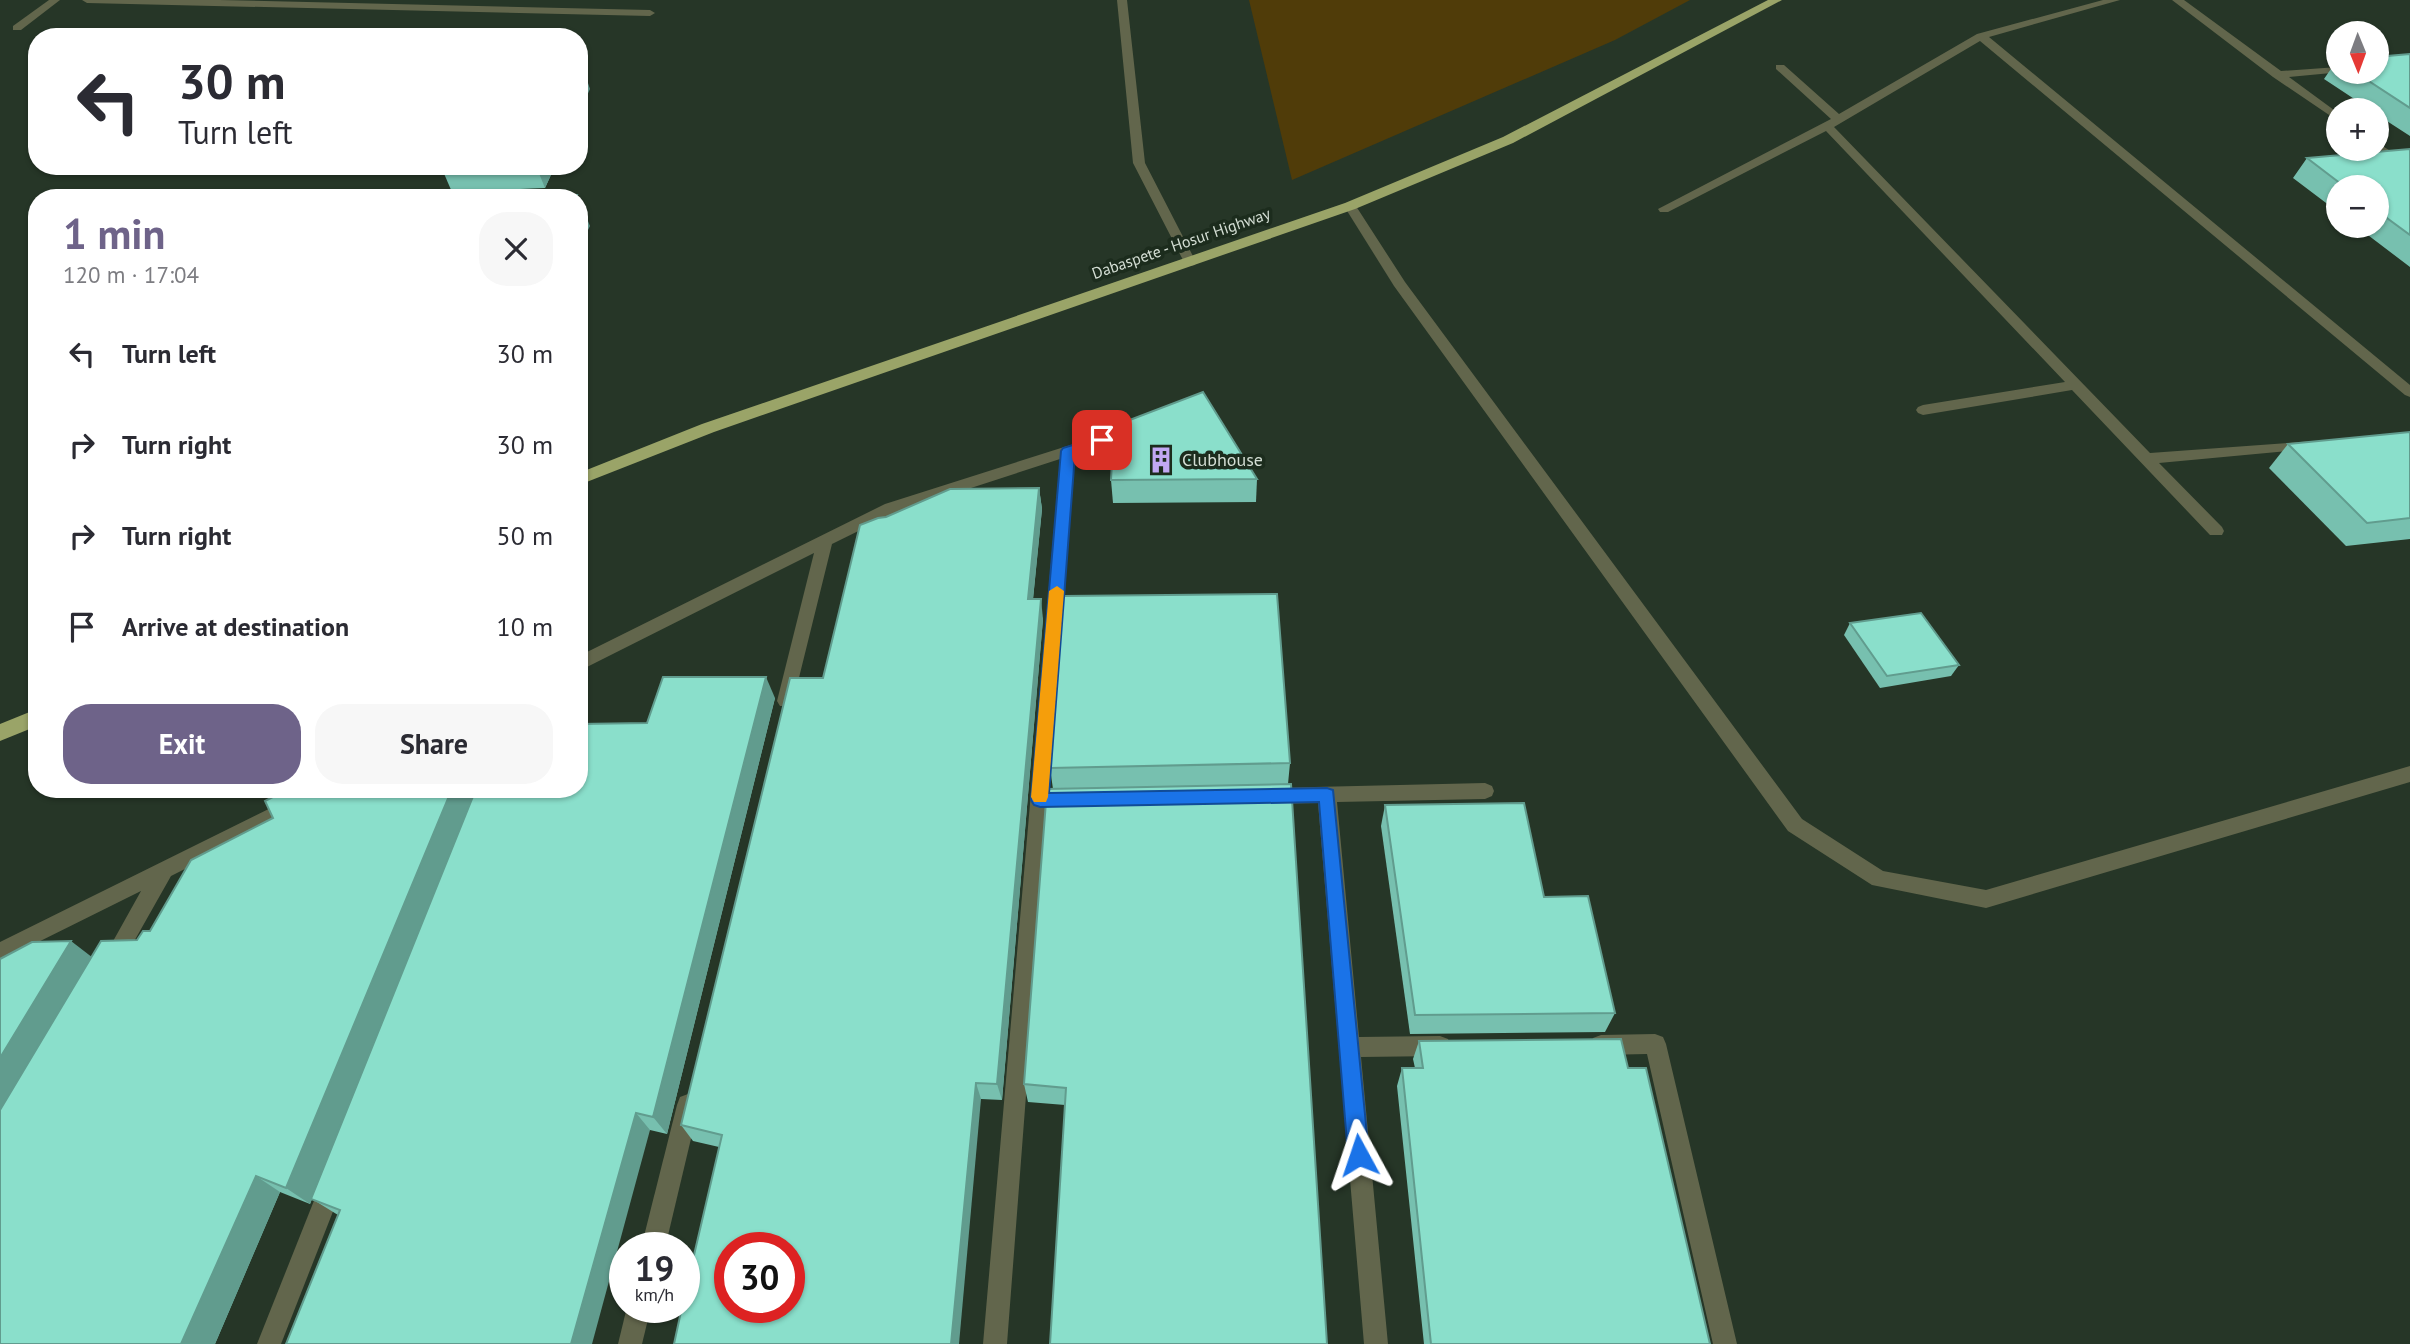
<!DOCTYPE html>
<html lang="en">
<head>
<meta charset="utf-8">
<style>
  :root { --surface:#fff; --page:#f7f7f7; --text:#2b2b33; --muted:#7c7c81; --accent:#6e6389 }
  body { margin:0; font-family:"PT Sans",sans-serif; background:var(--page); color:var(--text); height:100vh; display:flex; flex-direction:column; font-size:26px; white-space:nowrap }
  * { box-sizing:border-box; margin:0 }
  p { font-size:23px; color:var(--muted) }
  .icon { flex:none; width:38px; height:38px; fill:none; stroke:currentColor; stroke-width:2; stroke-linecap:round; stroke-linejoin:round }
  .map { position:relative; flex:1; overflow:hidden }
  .details { position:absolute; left:28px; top:189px; width:560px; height:609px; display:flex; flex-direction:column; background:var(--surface); border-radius:28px; box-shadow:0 2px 5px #0004 }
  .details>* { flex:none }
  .hud { position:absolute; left:28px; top:28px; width:560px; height:147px; border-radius:28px; box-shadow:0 2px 5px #0004; background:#fff; color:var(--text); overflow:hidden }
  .needle { width:46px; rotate:179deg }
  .controls { position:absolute; left:2326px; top:21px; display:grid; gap:14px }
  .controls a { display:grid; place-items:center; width:63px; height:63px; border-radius:50%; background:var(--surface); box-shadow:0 2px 5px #0004; font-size:35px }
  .speed { position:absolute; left:609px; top:1232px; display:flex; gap:14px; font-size:35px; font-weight:700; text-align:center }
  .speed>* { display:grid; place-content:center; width:91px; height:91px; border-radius:50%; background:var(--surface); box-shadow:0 2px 5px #0004; line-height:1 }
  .speed small { font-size:18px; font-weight:400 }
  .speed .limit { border:10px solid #d22; background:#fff; color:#111 }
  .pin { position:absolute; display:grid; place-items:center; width:60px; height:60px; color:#fff; margin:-30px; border-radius:14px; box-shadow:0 4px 10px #0006 }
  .me { position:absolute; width:77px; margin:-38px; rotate:355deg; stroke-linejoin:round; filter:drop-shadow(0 0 5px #0008) }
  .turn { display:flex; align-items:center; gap:24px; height:147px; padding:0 35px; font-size:32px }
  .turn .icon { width:91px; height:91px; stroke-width:2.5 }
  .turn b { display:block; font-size:49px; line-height:60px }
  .round { display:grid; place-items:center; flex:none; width:74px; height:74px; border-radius:28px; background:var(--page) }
  .summary { display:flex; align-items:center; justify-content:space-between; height:119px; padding:0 35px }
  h1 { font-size:42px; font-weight:600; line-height:52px; color:var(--accent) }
  .primary-button { display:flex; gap:14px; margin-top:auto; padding:14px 35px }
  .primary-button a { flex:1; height:80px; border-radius:28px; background:var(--accent); color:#fff; font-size:28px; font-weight:600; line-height:80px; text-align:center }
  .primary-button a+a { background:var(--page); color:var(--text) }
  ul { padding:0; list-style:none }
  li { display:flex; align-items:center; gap:21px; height:91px; padding:0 35px }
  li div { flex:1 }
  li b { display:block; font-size:26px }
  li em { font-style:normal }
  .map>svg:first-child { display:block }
  .green { fill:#503c09 }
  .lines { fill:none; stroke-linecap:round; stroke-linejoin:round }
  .minor { fill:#62664c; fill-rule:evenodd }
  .trunk { fill:#9aa468; fill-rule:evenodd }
  .wall { fill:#77c0af }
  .shaded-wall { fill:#619c8e }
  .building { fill:#8adfcb; stroke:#619c8e; stroke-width:2; fill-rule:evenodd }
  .route { fill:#1a73e8; stroke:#114b97; stroke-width:2 }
  .slow { fill:#f59e0b }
  .labels { text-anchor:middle; stroke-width:7; stroke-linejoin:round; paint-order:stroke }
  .far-street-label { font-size:16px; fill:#d4ded4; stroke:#1c2c1d }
  .poi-label { font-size:18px; fill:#d4ded4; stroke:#1c2c1d; text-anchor:start }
</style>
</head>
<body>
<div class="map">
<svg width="2410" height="1344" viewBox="0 0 2410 1344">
  <rect width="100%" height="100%" fill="#263627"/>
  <polygon class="green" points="1249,0 1690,0 1615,40 1292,180"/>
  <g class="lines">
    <g class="minor">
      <polygon points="49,0 60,0 21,30 13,30 13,26"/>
      <polygon points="82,0 219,0 650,10 655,13 650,16 87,3"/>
      <polygon points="1117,0 1127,0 1145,163 1196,262 1195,265 1190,266 1184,262 1133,163"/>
      <polygon points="2103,0 2120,0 1989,37 2410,385 2410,397 2405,395 1980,41 1834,127 2150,453 2314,441 2316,444 2309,449 2159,463 2222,527 2224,531 2222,535 2210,535 2072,390 1923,415 1918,413 1916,410 1918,407 1923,405 2065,382 1826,131 1668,212 1660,212 1658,209 1831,119 1776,69 1776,65 1784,65 1839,114 1977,34"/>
      <polygon points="2172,0 2184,0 2281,71 2338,67 2338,72 2342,72 2289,77 2338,113 2338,121 2273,77"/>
      <polygon points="2376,142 2410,163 2410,173 2374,149 2376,149"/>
      <polygon points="1350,202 1354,203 1405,282 1802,819 1883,871 1986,890 2410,766 2410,782 1986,908 1872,885 1788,831 1394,286 1344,206"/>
      <polygon points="1102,435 1109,440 1107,443 1075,454 1007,1344 983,1344 1060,459 897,512 832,544 792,706 780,706 777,701 814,553 579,671 579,656 885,504"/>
      <polygon points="1485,783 1492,786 1494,791 1492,796 1485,799 1337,802 1359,1037 1440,1036 1448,1039 1451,1046 1448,1053 1440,1056 1361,1057 1388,1344 1364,1344 1318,803 1271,804 1264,802 1262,796 1264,790 1271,788"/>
      <polygon points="309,789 336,789 334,794 171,876 119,968 112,970 105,968 102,961 141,891 0,961 0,942"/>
      <polygon points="1655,1034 1663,1037 1666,1044 1737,1344 1713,1344 1647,1054 1601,1055 1593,1052 1590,1045 1593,1038 1601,1035"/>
      <polygon points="688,1094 696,1097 699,1105 665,1248 641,1248 677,1105 680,1097"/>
      <polygon points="331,1174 339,1178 343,1186 281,1344 257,1344 323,1178"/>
      <polygon points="627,1307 651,1307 642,1344 618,1344"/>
    </g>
    <g class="trunk">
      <polygon points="1768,0 1782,0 1513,143 1355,209 714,432 579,485 579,473 702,424 1345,203 1503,137"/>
      <polygon points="37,709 37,726 0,741 0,724"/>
    </g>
  </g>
  <g class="wall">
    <polygon points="2410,54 2410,136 2376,114 2376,110 2371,110 2324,79 2337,60 2338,60 2338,72 2376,72"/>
    <polygon points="2410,149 2410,267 2356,226 2376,226 2376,187 2338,187 2338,212 2293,178 2307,158"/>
    <polygon points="443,166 555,166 545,188 452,192 442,169"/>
    <polygon points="2410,432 2410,539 2346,546 2269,468 2288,444"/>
    <polygon points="1257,479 1256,502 1113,503 1111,480"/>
    <polygon points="1039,488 1042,509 1033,599 1043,619 1002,1100 981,1099 719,1147 693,1141 681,1125 823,678"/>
    <polygon points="1850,623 1959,665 1951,676 1880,688 1844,635"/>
    <polygon points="775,698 667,1134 650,1130 338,1215 312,1199 310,1204 280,1192 215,1344 0,1344 91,957 137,940 150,931 273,818 272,797 265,789 476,789 647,723"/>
    <polygon points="1290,763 1288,784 1065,1105 1028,1102 1024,1084 1053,789 1050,768"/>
    <polygon points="1385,805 1544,897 1615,1013 1605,1032 1410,1034 1381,826"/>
    <polygon points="1419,1041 1628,1068 1710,1344 1424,1344 1397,1086 1402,1068 1415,1068 1413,1059"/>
  </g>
  <g class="shaded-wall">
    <polygon points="583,68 590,89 579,113 579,74"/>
    <polygon points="536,166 555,166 545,188"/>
    <polygon points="579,199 590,226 579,248"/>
    <polygon points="1039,488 1042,509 1031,619 1028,599"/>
    <polygon points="1041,599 1043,619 1002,1100 997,1084"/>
    <polygon points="766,677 775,698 667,1134 653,1117"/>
    <polygon points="265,789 303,789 277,802"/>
    <polygon points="452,789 476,789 310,1204 286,1188"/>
    <polygon points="71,941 97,961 0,1126 0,1058"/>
    <polygon points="976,1083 981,1099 959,1344 951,1344"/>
    <polygon points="636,1113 650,1130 592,1344 571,1344"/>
    <polygon points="256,1176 280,1192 215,1344 181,1344"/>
  </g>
  <g class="building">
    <polygon points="2410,54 2410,108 2355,72 2376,72 2376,57"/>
    <polygon points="2410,149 2410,235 2376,210 2376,187 2345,187 2307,158"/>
    <polygon points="443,166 523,166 442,169"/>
    <polygon points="577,195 576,198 511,198"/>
    <polygon points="1203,392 1257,479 1111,480 1114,426"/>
    <polygon points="2410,432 2410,518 2367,523 2288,444"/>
    <path d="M1039 488 1028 599H1041L997 1084 976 1083 951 1344H674L682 1307H684V1298L722 1135 681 1125 790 678H823L860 525 878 518 886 517 950 489ZM730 1248H789V1307H730Z"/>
    <polygon points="1277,594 1290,763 1050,768 1063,596"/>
    <polygon points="1921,613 1959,665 1887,676 1850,623"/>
    <polygon points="663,677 766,677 653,1117 636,1113 571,1344 286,1344 340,1210 311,1199 476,789 579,789 579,724 647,723"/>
    <polygon points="1291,784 1327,1344 1050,1344 1066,1088 1024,1084 1047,789"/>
    <polygon points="288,789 452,789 286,1188 256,1176 181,1344 0,1344 0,1110 101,941 137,940 143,931 150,931 191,860 273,818 265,801"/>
    <polygon points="1524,803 1544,897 1588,896 1615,1013 1415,1015 1385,805"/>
    <polygon points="71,941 0,1058 0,959 32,942"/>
    <polygon points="1621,1039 1628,1068 1646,1068 1710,1344 1431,1344 1402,1068 1423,1068 1419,1041"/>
  </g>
  <polygon class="route" points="1102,436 1107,437 1107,444 1075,454 1049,793 1327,788 1333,790 1369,1155 1366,1162 1359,1165 1352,1162 1348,1155 1319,802 1040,807 1034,805 1031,800 1061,451 1063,448"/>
  <polygon class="slow" points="1057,586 1064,591 1048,797 1046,802 1034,802 1031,797 1049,591"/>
  <defs>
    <g id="building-bare" transform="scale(2.1)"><path d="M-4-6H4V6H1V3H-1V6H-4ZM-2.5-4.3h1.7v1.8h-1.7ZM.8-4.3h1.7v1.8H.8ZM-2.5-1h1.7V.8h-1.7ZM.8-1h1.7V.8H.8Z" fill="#c1a8f3" stroke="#1c2c1d" stroke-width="2.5" paint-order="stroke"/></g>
  </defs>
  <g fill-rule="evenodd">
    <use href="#building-bare" x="1161" y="460"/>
  </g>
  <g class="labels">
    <g class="far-street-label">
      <text transform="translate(1181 243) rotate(-19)" y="6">Dabaspete - Hosur Highway</text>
    </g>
    <g class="poi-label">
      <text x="1182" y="466">Clubhouse</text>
    </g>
  </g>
</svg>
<div class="controls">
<a><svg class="needle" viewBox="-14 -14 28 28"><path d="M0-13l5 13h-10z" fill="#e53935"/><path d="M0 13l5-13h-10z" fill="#7c7c81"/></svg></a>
<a>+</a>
<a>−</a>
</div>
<div class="speed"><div>19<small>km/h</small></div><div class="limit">30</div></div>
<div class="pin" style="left:1102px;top:440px;background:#d93025"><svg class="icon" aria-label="arrive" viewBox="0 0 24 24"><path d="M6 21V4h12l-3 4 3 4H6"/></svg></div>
<svg class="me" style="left:1359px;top:1155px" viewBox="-20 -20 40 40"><path d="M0-17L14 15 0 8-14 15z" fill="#1a73e8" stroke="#fff" stroke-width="4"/></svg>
<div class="hud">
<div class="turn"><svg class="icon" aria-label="left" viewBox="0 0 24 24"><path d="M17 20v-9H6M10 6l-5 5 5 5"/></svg><div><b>30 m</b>Turn left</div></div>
</div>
<section class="details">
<div class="summary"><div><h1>1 min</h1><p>120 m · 17:04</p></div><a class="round"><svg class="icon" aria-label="close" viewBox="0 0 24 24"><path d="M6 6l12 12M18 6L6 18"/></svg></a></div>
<ul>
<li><svg class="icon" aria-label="left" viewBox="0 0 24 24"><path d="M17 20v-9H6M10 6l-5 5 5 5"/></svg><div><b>Turn left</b></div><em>30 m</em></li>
<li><svg class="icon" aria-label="right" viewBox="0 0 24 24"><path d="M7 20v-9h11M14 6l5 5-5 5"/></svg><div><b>Turn right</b></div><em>30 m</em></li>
<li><svg class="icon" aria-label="right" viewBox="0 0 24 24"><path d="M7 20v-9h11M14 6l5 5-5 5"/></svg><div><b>Turn right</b></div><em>50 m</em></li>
<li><svg class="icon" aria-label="arrive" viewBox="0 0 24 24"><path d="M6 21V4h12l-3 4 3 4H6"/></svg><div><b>Arrive at destination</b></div><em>10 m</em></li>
</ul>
<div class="primary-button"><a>Exit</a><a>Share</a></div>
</section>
</div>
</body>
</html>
